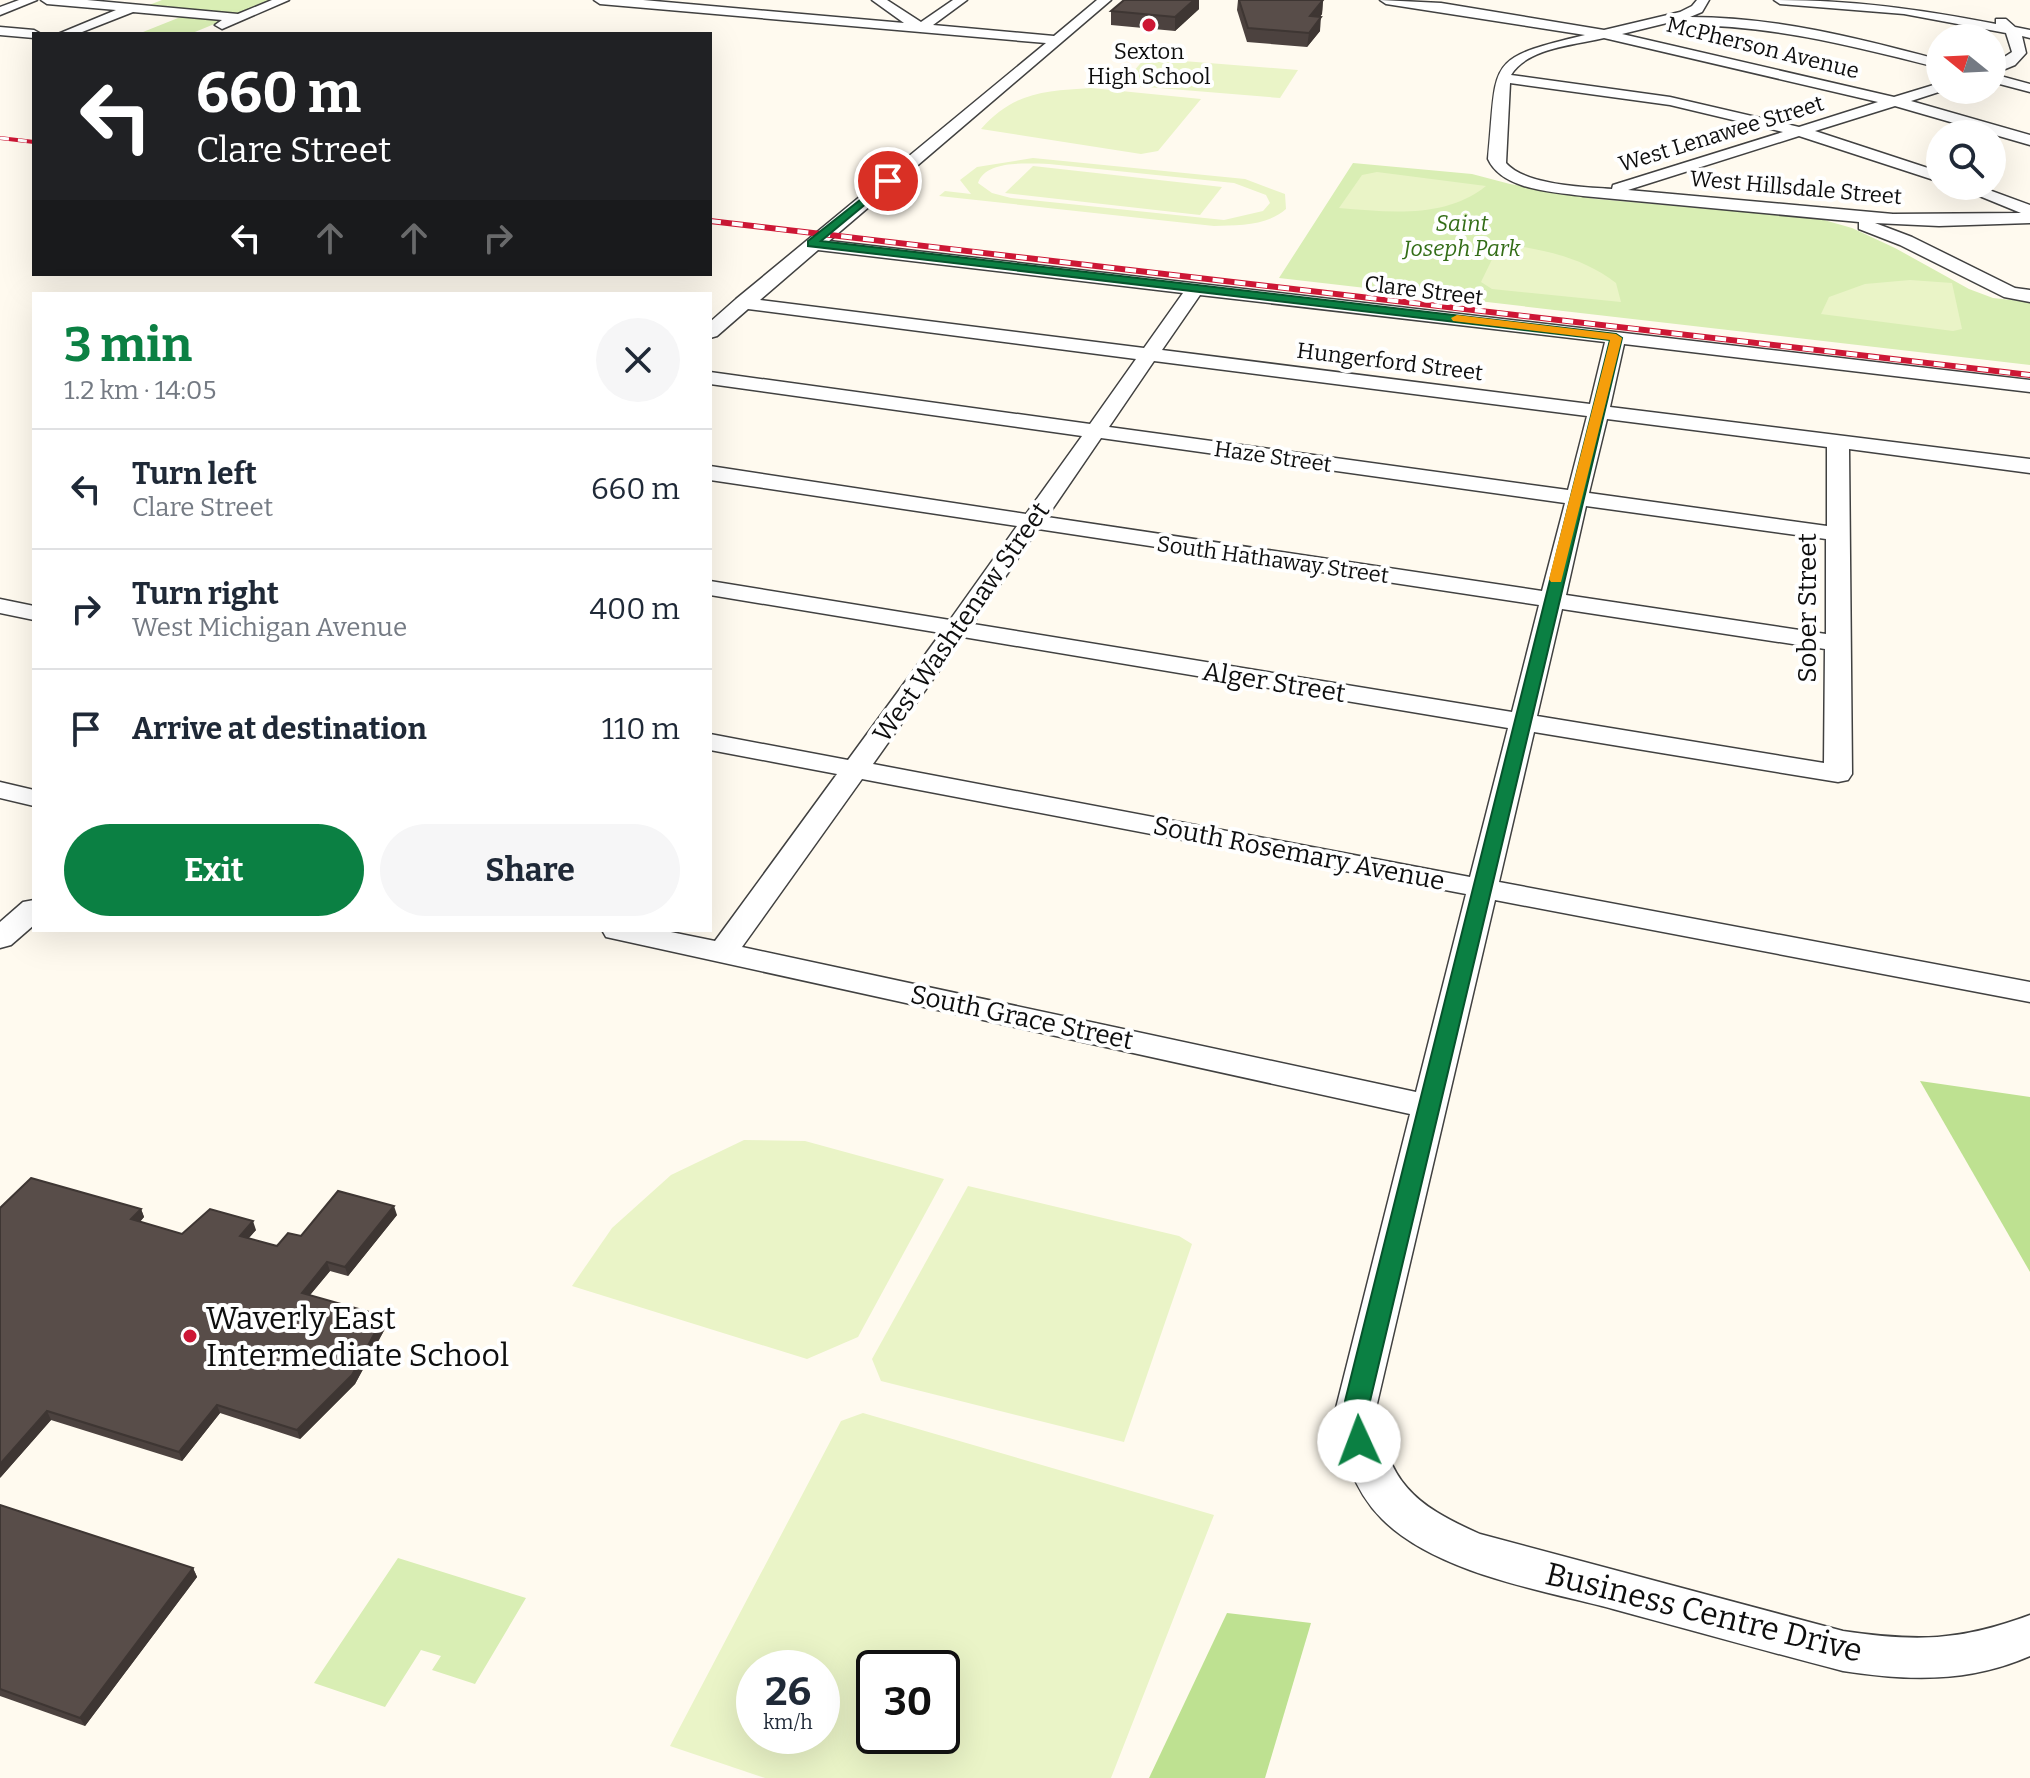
<!DOCTYPE html>
<html lang="en">
<head>
<meta charset="utf-8">
<style>
  :root { --surface:#fff; --page:#f6f6f7; --text:#1f2937; --muted:#747a83; --line:#e0e1e3; --accent:#0b8043 }
  body { margin:0; font-family:Bitter,serif; background:var(--page); color:var(--text); height:100vh; display:flex; flex-direction:column; font-size:30px; white-space:nowrap }
  * { box-sizing:border-box; margin:0 }
  p { font-size:26px; color:var(--muted) }
  .icon { flex:none; width:44px; height:44px; fill:none; stroke:currentColor; stroke-width:2; stroke-linecap:round; stroke-linejoin:round }
  .map { position:relative; flex:1; overflow:hidden }
  .drawer { position:absolute; left:32px; top:292px; width:680px; height:640px; display:flex; flex-direction:column; background:var(--surface); border-radius:0px; box-shadow:0 8px 32px #0002 }
  .drawer>* { flex:none }
  .hud { position:absolute; left:32px; top:32px; width:680px; height:244px; border-radius:0px; box-shadow:0 8px 32px #0002; background:#202124; color:#fff; overflow:hidden }
  .needle { width:52px; rotate:288deg }
  .buttons { position:absolute; left:1926px; top:24px; display:grid; gap:16px }
  .buttons a { display:grid; place-items:center; width:80px; height:80px; border-radius:50%; background:var(--surface); box-shadow:0 8px 32px #0002; font-size:40px }
  .speed { position:absolute; left:736px; top:1650px; display:flex; gap:16px; font-size:40px; font-weight:700; text-align:center }
  .speed>* { display:grid; place-content:center; width:104px; height:104px; border-radius:50%; background:var(--surface); box-shadow:0 8px 32px #0002; line-height:1 }
  .speed small { font-size:20px; font-weight:400 }
  .speed .limit { border:4px solid #111; border-radius:12px; background:#fff; color:#111 }
  .pin { position:absolute; display:grid; place-items:center; width:68px; height:68px; color:#fff; margin:-34px; border:4px solid #fff; border-radius:50%; box-shadow:0 2px 8px #0007 }
  .me { position:absolute; width:88px; margin:-44px; rotate:358deg; stroke-linejoin:round; filter:drop-shadow(0 0 6px #0008) }
  .turn { display:flex; align-items:center; gap:28px; height:168px; padding:0 32px; font-size:36px }
  .turn .icon { width:104px; height:104px; stroke-width:2.5 }
  .turn b { display:block; font-size:56px; line-height:68px }
  .lanes { display:flex; align-items:center; height:76px; padding:0 32px; background:#0003; justify-content:center; gap:40px; direction:ltr }
  .lanes .off { opacity:.35 }
  .round { display:grid; place-items:center; flex:none; width:84px; height:84px; border-radius:42px; background:var(--page) }
  .head { display:flex; align-items:center; justify-content:space-between; height:136px; padding:0 32px }
  h1 { font-size:48px; font-weight:700; line-height:60px; color:var(--accent) }
  .cta { display:flex; gap:16px; margin-top:auto; padding:16px 32px }
  .cta a { flex:1; height:92px; border-radius:48px; background:var(--accent); color:#fff; font-size:32px; font-weight:700; line-height:92px; text-align:center }
  .cta a+a { background:var(--page); color:var(--text) }
  ul { padding:0; list-style:none }
  li { display:flex; align-items:center; gap:24px; height:120px; padding:0 32px; border-top:2px solid var(--line) }
  li div { flex:1 }
  li b { display:block; font-size:30px }
  li em { font-style:normal }
  .map>svg:first-child { display:block }
  .green { fill:#d9eeb4 }
  .forest { fill:#bee191 }
  .pitch { fill:#eaf4c7; fill-rule:evenodd }
  .lines { fill:none; stroke-linecap:round; stroke-linejoin:round }
  .minor-casing { stroke:#414141; stroke-width:3 }
  .minor { fill:#fff; fill-rule:evenodd }
  .rail-far1-casing { stroke:#cd1735; stroke-width:4 }
  .rail-casing { stroke:#cd1735; stroke-width:6 }
  .rail-far1 { stroke:#fff; stroke-width:3; stroke-dasharray:9; stroke-linecap:butt }
  .rail { stroke:#fff; stroke-width:4; stroke-dasharray:11; stroke-linecap:butt }
  .wall { fill:#4c423f }
  .shaded-wall { fill:#3e3633 }
  .building { fill:#584d49; stroke:#3e3633; stroke-width:2 }
  .route { fill:#0b8043; stroke:#07532c; stroke-width:2 }
  .slow { fill:#f59e0b }
  .poi-dot { fill:#cd1735; stroke:#fff; stroke-width:3 }
  .labels { text-anchor:middle; stroke-width:8; stroke-linejoin:round; paint-order:stroke }
  .far-street-label { font-size:22px; fill:#0e0e0e; stroke:#fff }
  .far-poi-label { font-size:22px; fill:#0e0e0e; stroke:#fff }
  .far-park-label { font-size:22px; font-style:italic; fill:#336d17; stroke:#fff }
  .street-label { font-size:26px; fill:#0e0e0e; stroke:#fff }
  .near-poi-label { font-size:32px; fill:#0e0e0e; stroke:#fff; text-anchor:start }
  .near-street-label { font-size:32px; fill:#0e0e0e; stroke:#fff }
</style>
</head>
<body>
<div class="map">
<svg width="2030" height="1778" viewBox="0 0 2030 1778">
  <rect width="100%" height="100%" fill="#fffaef"/>
  <g class="green">
    <polygon points="162,0 273,0 236,15 144,7"/>
    <polygon points="188,14 229,18 190,34 138,34"/>
    <polygon points="1353,163 1472,174 1510,184 1596,199 1817,218 1852,228 1895,248 1969,289 1993,298 2030,302 2030,365 1279,278"/>
    <polygon points="398,1558 526,1598 475,1684 432,1670 441,1656 421,1650 385,1707 314,1683"/>
  </g>
  <g class="forest">
    <polygon points="1920,1081 2030,1097 2030,1272"/>
    <polygon points="1227,1613 1311,1623 1265,1778 1149,1778"/>
  </g>
  <g class="pitch">
    <polygon points="1145,58 1298,70 1280,98 1122,85"/>
    <path d="M1091 88 1201 99 1158 151 1141 154 981 129C1013 92 1045 91 1091 88Z"/>
    <path d="M1033 158 1245 179 1285 194 1286 209C1267 226 1238 225 1214 226L939 196 945 191 971 194 960 180 977 167ZM1049 164 1234 183 1266 195 1270 203 1263 211 1224 220 1011 198 992 193 978 183C986 159 1029 164 1049 164Z"/>
    <polygon points="1033,166 1222,187 1200,215 1005,193"/>
    <path d="M1377 172 1486 186C1445 219 1389 212 1339 208L1362 175Z"/>
    <path d="M1500 243C1543 250 1581 256 1616 283L1621 302 1492 289 1481 282Z"/>
    <polygon points="1910,280 1952,283 1962,329 1953,331 1821,314 1829,297 1865,284"/>
    <polygon points="744,1140 805,1141 944,1179 858,1337 807,1359 572,1286 612,1228 671,1175"/>
    <polygon points="968,1186 1179,1236 1192,1244 1124,1442 881,1381 872,1359"/>
    <path d="M863 1413 1214 1515 1111 1778H765L670 1746 841 1421ZM754 1668H822V1736H754ZM874 1668H942V1736H874Z"/>
  </g>
  <g class="lines">
    <g class="minor-casing">
      <g id="minor">
        <polygon points="19,0 37,0 0,15 0,7"/>
        <polygon points="41,0 87,0 238,14 272,0 289,0 222,29 215,25 222,20 133,12 77,34 58,34 116,10 47,4"/>
        <path d="M594 0H643L904 23 872 0H887L921 22 953 0H967L933 25 1054 36 1097 0H1111L829 241 2030 380V392L1624 344 1610 407 2030 459V473L1849 449 1852 774 1848 780 1838 782 1534 732 1499 882 2030 982V1002L1495 900 1376 1408C1388 1482 1412 1504 1480 1534L1843 1631C1917 1642 1960 1641 2030 1615V1656C1968 1683 1908 1681 1843 1671 1766 1651 1690 1630 1613 1609 1541 1590 1436 1573 1382 1519 1352 1489 1341 1448 1336 1408L1410 1114 606 937 602 930H661L715 941 837 774 710 750V734L848 760 941 633 710 595V581L950 620 1017 526 710 480V466L1026 514 1082 436 710 384V372L1090 424 1136 359 748 309 717 336 710 338V322L736 299 1046 43 600 4ZM818 250 1183 293 1144 348 760 300ZM1200 295 1605 342 1590 404 1162 350ZM1154 361 1587 416 1568 490 1109 427ZM1607 419 1827 447V526L1589 493ZM1101 438 1565 503 1542 591 1047 517ZM1586 506 1826 539V634L1566 595ZM1038 529 1539 605 1512 712 973 624ZM1562 609 1825 649 1824 763 1537 716ZM963 637 1508 728 1470 877 873 764ZM862 779 1466 894 1416 1092 742 947Z"/>
        <path d="M1380 0 1441 3 1604 30 1680 12 1692 6 1697 0H1709L1702 12 1690 17C1775 17 1858 38 1940 60V68C1853 46 1768 24 1677 25L1671 22 1622 34 1894 97 1940 83V90H1945L1911 101 2030 135V145L1895 106 1815 131 1940 172V182L1799 136 1628 190 1893 214 2021 213 1955 186H1978L2030 205V223L1939 226 1875 223 1912 237 2015 288 2030 290V302L2004 297 1900 245 1859 229V222L1583 196C1553 192 1502 190 1488 159 1498 61 1483 59 1585 35L1386 4ZM1604 38 1878 102 1799 127 1670 97 1511 75C1527 48 1575 45 1604 38ZM1510 83 1670 105 1783 132 1613 185 1612 189C1583 187 1525 185 1506 163Z"/>
        <path d="M1774 0C1852 0 1919 9 1996 24V19H2006L2015 27 2030 30V38L2022 36 2026 53 2015 65 1993 74 2030 84V92L1992 82V65L2012 52 2006 33 1904 14 1780 4Z"/>
        <polygon points="0,27 34,30 41,34 34,34 34,38 0,35"/>
        <polygon points="0,599 34,606 34,620 0,613"/>
        <polygon points="0,782 34,790 34,806 0,798"/>
        <polygon points="34,900 34,925 11,945 0,948 0,922 23,902"/>
      </g>
    </g>
    <use href="#minor" class="minor"/>
    <g class="rail-far1-casing">
      <polyline id="rail-far1" points="0,138 34,142"/>
    </g>
    <g class="rail-casing">
      <polyline id="rail" points="710,221 2030,375"/>
    </g>
    <use href="#rail-far1" class="rail-far1"/>
    <use href="#rail" class="rail"/>
  </g>
  <g class="wall">
    <polygon points="1124,0 1199,0 1199,9 1175,31 1111,25 1111,11"/>
    <polygon points="1238,0 1323,0 1322,14 1320,17 1320,31 1307,47 1247,42 1237,10"/>
    <polygon points="141,1209 144,1217 140,1222 182,1234 256,1230 248,1238 277,1246 301,1236 397,1215 348,1276 330,1271 310,1295 387,1325 355,1384 300,1439 220,1413 182,1461 51,1420 0,1478"/>
    <polygon points="0,1505 193,1568 197,1577 85,1726 0,1696"/>
  </g>
  <g class="shaded-wall">
    <polygon points="1194,0 1199,0 1199,9 1175,31 1175,17"/>
    <polygon points="1323,0 1322,14 1309,30 1310,16"/>
    <polygon points="1321,17 1320,31 1307,47 1309,33"/>
    <polygon points="394,1206 397,1215 348,1276 345,1267"/>
    <polygon points="141,1209 144,1217 134,1228 131,1219"/>
    <polygon points="253,1221 256,1230 243,1245 240,1236"/>
    <polygon points="327,1262 330,1271 305,1301 302,1293"/>
    <polygon points="384,1316 387,1325 355,1384 300,1439 297,1430"/>
    <polygon points="217,1405 220,1413 182,1461 179,1452"/>
    <polygon points="47,1411 51,1420 0,1478 0,1464"/>
    <polygon points="193,1568 197,1577 85,1726 80,1718"/>
  </g>
  <g class="building">
    <polygon points="1124,0 1194,0 1175,17 1111,11"/>
    <polygon points="1239,0 1323,0 1310,16 1321,17 1309,33 1248,28"/>
    <polygon points="31,1178 141,1209 131,1219 182,1234 210,1209 253,1221 240,1236 277,1246 288,1233 301,1236 338,1191 394,1206 345,1267 327,1262 302,1293 384,1316 352,1375 297,1430 217,1405 179,1452 47,1411 0,1464 0,1208"/>
    <polygon points="0,1505 193,1568 80,1718 0,1689"/>
  </g>
  <polygon class="route" points="888,178 891,183 821,241 1616,334 1622,338 1370,1401 1371,1441 1368,1449 1359,1452 1350,1449 1346,1441 1345,1401 1610,340 808,246 808,241"/>
  <polygon class="slow" points="1457,315 1616,334 1622,338 1561,582 1551,582 1549,579 1610,340 1453,321 1451,318"/>
  <g class="poi-dot">
    <circle cx="1149" cy="25" r="8"/>
    <circle cx="190" cy="1336" r="8"/>
  </g>
  <g class="labels">
    <g class="far-street-label">
      <text transform="translate(1763 47) rotate(14)" y="8">McPherson Avenue</text>
      <text transform="translate(1721 133) rotate(-17)" y="8">West Lenawee Street</text>
      <text transform="translate(1796 187) rotate(5)" y="8">West Hillsdale Street</text>
      <text transform="translate(1424 290) rotate(7)" y="8">Clare Street</text>
      <text transform="translate(1390 361) rotate(7)" y="8">Hungerford Street</text>
      <text transform="translate(1273 456) rotate(8)" y="8">Haze Street</text>
      <text transform="translate(1273 559) rotate(8)" y="8">South Hathaway Street</text>
    </g>
    <g class="far-poi-label">
      <text x="1149" y="59">Sexton<tspan x="1149" dy="25">High School</tspan></text>
    </g>
    <g class="far-park-label">
      <text x="1462" y="231">Saint<tspan x="1462" dy="25">Joseph Park</tspan></text>
    </g>
    <g class="street-label">
      <text transform="translate(1807 608) rotate(-90)" y="9">Sober Street</text>
      <text transform="translate(961 622) rotate(-55)" y="9">West Washtenaw Street</text>
      <text transform="translate(1274 682) rotate(9)" y="9">Alger Street</text>
      <text transform="translate(1299 853) rotate(11)" y="9">South Rosemary Avenue</text>
      <text transform="translate(1022 1017) rotate(12)" y="9">South Grace Street</text>
    </g>
    <g class="near-poi-label">
      <text x="206" y="1329">Waverly East<tspan x="206" dy="37">Intermediate School</tspan></text>
    </g>
    <g class="near-street-label">
      <text transform="translate(1704 1612) rotate(14)" y="11">Business Centre Drive</text>
    </g>
  </g>
</svg>
<div class="buttons">
<a><svg class="needle" viewBox="-14 -14 28 28"><path d="M0-13l5 13h-10z" fill="#e53935"/><path d="M0 13l5-13h-10z" fill="#747a83"/></svg></a>
<a><svg class="icon" aria-label="search" viewBox="0 0 24 24"><circle cx="10" cy="10" r="6"/><path d="M15 15l6 6"/></svg></a>
</div>
<div class="speed"><div>26<small>km/h</small></div><div class="limit">30</div></div>
<div class="pin" style="left:888px;top:181px;background:#d93025"><svg class="icon" aria-label="arrive" viewBox="0 0 24 24"><path d="M6 21V4h12l-3 4 3 4H6"/></svg></div>
<svg class="me" style="left:1359px;top:1441px" viewBox="-20 -20 40 40"><circle r="19" fill="#fff"/><path d="M0-13L10 11 0 6-10 11z" fill="#0b8043"/></svg>
<div class="hud">
<div class="turn"><svg class="icon" aria-label="left" viewBox="0 0 24 24"><path d="M17 20v-9H6M10 6l-5 5 5 5"/></svg><div><b>660 m</b>Clare Street</div></div>
<div class="lanes"><svg class="icon" aria-label="left" viewBox="0 0 24 24"><path d="M17 20v-9H6M10 6l-5 5 5 5"/></svg><svg class="icon off" aria-label="ahead" viewBox="0 0 24 24"><path d="M12 20V5M6 11l6-6 6 6"/></svg><svg class="icon off" aria-label="ahead" viewBox="0 0 24 24"><path d="M12 20V5M6 11l6-6 6 6"/></svg><svg class="icon off" aria-label="right" viewBox="0 0 24 24"><path d="M7 20v-9h11M14 6l5 5-5 5"/></svg></div>
</div>
<section class="drawer">
<div class="head"><div><h1>3 min</h1><p>1.2 km · 14:05</p></div><a class="round"><svg class="icon" aria-label="close" viewBox="0 0 24 24"><path d="M6 6l12 12M18 6L6 18"/></svg></a></div>
<ul>
<li><svg class="icon" aria-label="left" viewBox="0 0 24 24"><path d="M17 20v-9H6M10 6l-5 5 5 5"/></svg><div><b>Turn left</b><p>Clare Street</p></div><em>660 m</em></li>
<li><svg class="icon" aria-label="right" viewBox="0 0 24 24"><path d="M7 20v-9h11M14 6l5 5-5 5"/></svg><div><b>Turn right</b><p>West Michigan Avenue</p></div><em>400 m</em></li>
<li><svg class="icon" aria-label="arrive" viewBox="0 0 24 24"><path d="M6 21V4h12l-3 4 3 4H6"/></svg><div><b>Arrive at destination</b></div><em>110 m</em></li>
</ul>
<div class="cta"><a>Exit</a><a>Share</a></div>
</section>
</div>
</body>
</html>
